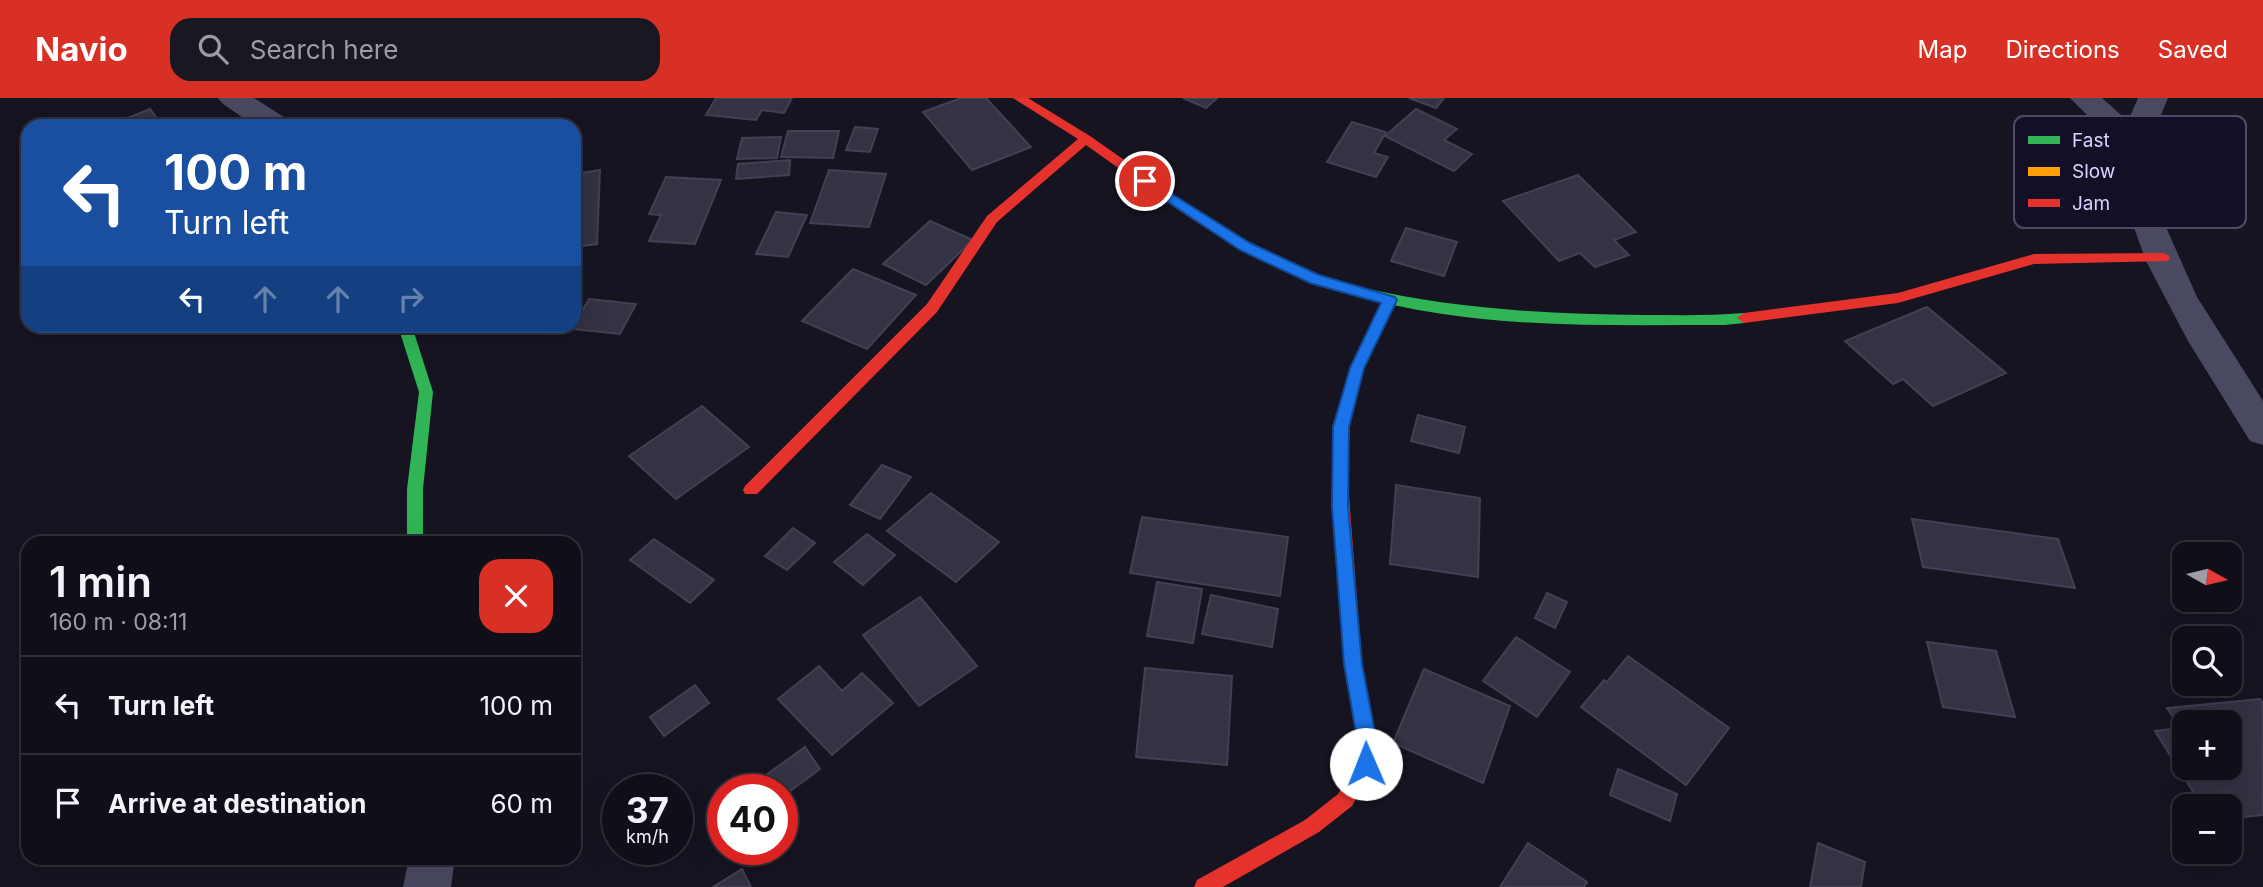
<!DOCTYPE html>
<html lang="en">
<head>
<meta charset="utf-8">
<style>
  :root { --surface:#100f19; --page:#191822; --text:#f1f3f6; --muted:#9c9ca2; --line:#302f38; --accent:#d93025 }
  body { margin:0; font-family:Inter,sans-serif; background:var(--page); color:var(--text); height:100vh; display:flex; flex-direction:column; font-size:26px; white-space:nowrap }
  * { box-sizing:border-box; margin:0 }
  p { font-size:23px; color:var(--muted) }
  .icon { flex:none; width:38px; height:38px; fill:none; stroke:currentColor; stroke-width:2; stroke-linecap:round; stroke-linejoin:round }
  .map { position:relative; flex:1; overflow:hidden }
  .details { position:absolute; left:21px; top:438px; width:560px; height:329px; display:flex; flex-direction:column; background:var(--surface); border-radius:21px; box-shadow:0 7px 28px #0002,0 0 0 2px var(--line) }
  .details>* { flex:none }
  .banner { position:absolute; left:21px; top:21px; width:560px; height:214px; border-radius:21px; box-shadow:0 7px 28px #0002,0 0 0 2px var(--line); background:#1a4fa0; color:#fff; overflow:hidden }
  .needle { width:46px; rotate:98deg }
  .buttons { position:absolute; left:2172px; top:444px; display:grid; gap:14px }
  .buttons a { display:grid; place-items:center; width:70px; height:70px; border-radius:14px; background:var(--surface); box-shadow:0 7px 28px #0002,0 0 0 2px var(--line); font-size:35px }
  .speed { position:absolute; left:602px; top:676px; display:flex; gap:14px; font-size:35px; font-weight:700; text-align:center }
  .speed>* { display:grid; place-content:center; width:91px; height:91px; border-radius:50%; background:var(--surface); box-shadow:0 7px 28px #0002,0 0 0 2px var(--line); line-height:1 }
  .speed small { font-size:18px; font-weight:400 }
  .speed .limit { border:10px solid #d22; background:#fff; color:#111 }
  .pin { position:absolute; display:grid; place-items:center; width:60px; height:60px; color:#fff; margin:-30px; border:4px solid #fff; border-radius:50%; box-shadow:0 2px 7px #0007 }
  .me { position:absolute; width:77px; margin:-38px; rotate:359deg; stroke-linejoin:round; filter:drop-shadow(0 0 5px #0008) }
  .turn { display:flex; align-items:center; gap:24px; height:147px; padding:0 28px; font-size:32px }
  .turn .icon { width:91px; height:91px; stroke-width:2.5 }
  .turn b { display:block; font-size:49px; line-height:60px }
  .lanes { display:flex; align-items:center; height:66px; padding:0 28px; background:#0003; justify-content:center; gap:35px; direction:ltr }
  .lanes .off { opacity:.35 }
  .round { display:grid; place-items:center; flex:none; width:74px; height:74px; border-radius:21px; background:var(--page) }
  .overview { display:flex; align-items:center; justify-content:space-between; height:119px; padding:0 28px }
  h1 { font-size:42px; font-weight:600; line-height:52px }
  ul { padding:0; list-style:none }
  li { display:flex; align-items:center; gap:21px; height:98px; padding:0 28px; border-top:2px solid var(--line) }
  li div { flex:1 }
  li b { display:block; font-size:26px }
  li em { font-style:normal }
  header { display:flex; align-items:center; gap:42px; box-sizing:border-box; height:98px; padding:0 35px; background:var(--accent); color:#fff }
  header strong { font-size:33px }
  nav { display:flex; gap:38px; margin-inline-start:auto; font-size:24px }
  .search { width:490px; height:63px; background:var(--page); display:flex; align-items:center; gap:18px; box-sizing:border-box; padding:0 24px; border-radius:21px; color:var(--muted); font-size:26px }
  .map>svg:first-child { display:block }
  .building { fill:#343243; stroke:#433f54; stroke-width:2; fill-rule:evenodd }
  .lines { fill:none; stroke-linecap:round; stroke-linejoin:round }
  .street { fill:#4a4962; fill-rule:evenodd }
  .fast { fill:#30b455; fill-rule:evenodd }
  .slow { fill:#ff9f0a; fill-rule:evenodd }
  .jam { fill:#e5322d; fill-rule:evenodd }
  .route { fill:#1a73e8; stroke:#114b97; stroke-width:2 }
  .key { fill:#130f26; stroke:#4e4a67; stroke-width:2 }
  .key-label { font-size:19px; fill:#d9d4ff }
</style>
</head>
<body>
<header>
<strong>Navio</strong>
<div class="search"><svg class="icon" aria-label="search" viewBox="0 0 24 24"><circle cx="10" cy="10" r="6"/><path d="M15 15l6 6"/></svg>Search here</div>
<nav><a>Map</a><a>Directions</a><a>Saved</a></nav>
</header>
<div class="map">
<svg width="2263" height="789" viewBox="0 0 2263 789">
  <rect width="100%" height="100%" fill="#161421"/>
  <g class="building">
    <polygon points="716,0 792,0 784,15 762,12 756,22 706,17"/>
    <polygon points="961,0 986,0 1031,49 972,72 923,14"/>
    <polygon points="1183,0 1217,0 1206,10"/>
    <polygon points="1409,0 1444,0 1436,10"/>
    <polygon points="150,11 163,28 108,28"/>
    <polygon points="1416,11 1457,31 1444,42 1472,56 1454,73 1385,38"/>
    <polygon points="1352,24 1386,34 1374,55 1388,59 1376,79 1327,64"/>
    <polygon points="855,29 878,31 870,54 846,52"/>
    <polygon points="788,33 839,33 833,60 781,59"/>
    <polygon points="781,39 777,60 737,61 742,40"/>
    <polygon points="790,62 789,77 736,81 738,66"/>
    <polygon points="600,72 597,146 574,149 574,76"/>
    <polygon points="829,72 886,76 869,129 810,125"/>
    <polygon points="1578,77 1636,134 1614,142 1629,157 1595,169 1580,155 1559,163 1503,103"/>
    <polygon points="666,79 721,82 695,146 649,143 661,117 649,116"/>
    <polygon points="776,114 807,117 788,159 756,156"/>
    <polygon points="930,123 973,142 926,187 883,166"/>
    <polygon points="1406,130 1457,144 1444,178 1391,163"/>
    <polygon points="853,171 916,197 867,251 802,223"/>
    <polygon points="589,201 636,206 620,236 572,231"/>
    <polygon points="1927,209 2006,275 1933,308 1903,281 1893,286 1845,243"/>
    <polygon points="702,308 749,349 676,401 629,358"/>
    <polygon points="1418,317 1465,329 1459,355 1411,343"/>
    <polygon points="882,367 911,379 880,421 850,407"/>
    <polygon points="1396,387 1480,400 1478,479 1390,466"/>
    <polygon points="931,395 999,444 956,484 887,433"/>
    <polygon points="1142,419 1288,439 1280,498 1130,475"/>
    <polygon points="1912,421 2058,441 2075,490 1923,469"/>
    <polygon points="793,430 815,445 787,472 765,458"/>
    <polygon points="867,436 895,457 863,487 834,464"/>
    <polygon points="654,441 714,482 690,505 630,462"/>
    <polygon points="1157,484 1202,491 1193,545 1147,538"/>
    <polygon points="1547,495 1567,504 1555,530 1535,520"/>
    <polygon points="1211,497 1278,511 1272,549 1202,536"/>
    <polygon points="920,499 977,568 919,608 863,537"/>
    <polygon points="1516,539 1570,574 1537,619 1483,583"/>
    <polygon points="1927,544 1996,553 2015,619 1943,609"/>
    <polygon points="1628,558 1729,630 1686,687 1581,609 1604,582 1607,584"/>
    <polygon points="819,568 842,593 862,575 893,605 832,657 778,601"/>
    <polygon points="1145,570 1232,578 1227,667 1136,659"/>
    <polygon points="1424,571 1510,608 1483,685 1393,645"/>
    <polygon points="695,587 709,605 664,638 650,619"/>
    <path d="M2260 601 2263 605V717L2243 719 2226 694 2195 697 2155 633 2181 630 2167 610ZM2184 625H2230V670H2184Z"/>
    <polygon points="805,649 820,671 782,699 782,691 776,691 766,677"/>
    <polygon points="1618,671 1677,696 1670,723 1610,697"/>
    <polygon points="1528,745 1587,784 1584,789 1500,789"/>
    <polygon points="1818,745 1865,764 1861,789 1810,789"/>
    <polygon points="742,771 751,789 713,789"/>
  </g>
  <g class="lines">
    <g class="street">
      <polygon points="218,0 254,0 287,21 291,28 255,28 223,6"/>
      <polygon points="2070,0 2102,0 2128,23 2138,0 2168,0 2155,31 2151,50 2156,89 2165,127 2197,199 2263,303 2263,347 2250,343 2188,243 2146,163 2133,127 2124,89 2121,51"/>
      <polygon points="409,760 455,760 451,789 403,789"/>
    </g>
    <g class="fast">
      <path d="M1360 189C1453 211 1547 216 1642 217 1676 217 1710 218 1744 215L1751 220 1744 225 1725 227C1602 227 1474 232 1355 197L1353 194 1355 191Z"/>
      <polygon points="398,228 412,228 433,294 423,391 423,444 407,444 407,391 419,294"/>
    </g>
    <polygon class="slow" points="1390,197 1397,202 1364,270 1349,329 1348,385 1346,389 1334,389 1332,385 1333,329 1350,270 1383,202"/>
    <g class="jam">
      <path d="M1013 0H1028L1090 38 1170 94 1250 145 1319 177 1365 191 1367 194 1360 199C1343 194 1325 191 1309 184 1228 152 1157 97 1086 47L997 124 937 214 757 396H745L743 392 745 388 927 206 987 118 1078 41Z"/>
      <polygon points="2163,155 2168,157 2170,160 2168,163 2034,166 1898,205 1744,225 1737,220 1744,215 1898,195 2034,156"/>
      <polygon points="1340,379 1346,381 1348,385 1362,567 1376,640 1375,666 1352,708 1319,734 1223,789 1194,789 1197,782 1305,722 1338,696 1357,664 1358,640 1344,567 1332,385 1334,381"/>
    </g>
  </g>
  <polygon class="route" points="1145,79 1250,145 1319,177 1395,199 1397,202 1364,270 1349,329 1348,408 1362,566 1376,640 1372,672 1366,674 1359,672 1356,666 1357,640 1344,566 1332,408 1333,329 1350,270 1381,205 1310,185 1240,152 1141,86 1141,80"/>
  <rect x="2014" y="18" width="232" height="112" rx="10" class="key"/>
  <rect x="2028" y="38" width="32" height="8" fill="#30b455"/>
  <rect x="2028" y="69" width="32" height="9" fill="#ff9f0a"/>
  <rect x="2028" y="101" width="32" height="8" fill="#e5322d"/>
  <g class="key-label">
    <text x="2072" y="49">Fast</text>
    <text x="2072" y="80">Slow</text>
    <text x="2072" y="112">Jam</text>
  </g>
</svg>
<div class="buttons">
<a><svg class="needle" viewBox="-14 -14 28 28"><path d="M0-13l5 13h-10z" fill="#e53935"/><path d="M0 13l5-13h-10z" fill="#9c9ca2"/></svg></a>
<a><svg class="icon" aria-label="search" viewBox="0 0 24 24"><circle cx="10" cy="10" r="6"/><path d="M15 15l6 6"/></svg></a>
<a>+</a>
<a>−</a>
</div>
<div class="speed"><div>37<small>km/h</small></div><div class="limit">40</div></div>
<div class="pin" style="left:1145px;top:83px;background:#d93025"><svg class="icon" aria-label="arrive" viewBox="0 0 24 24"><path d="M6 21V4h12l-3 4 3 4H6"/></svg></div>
<svg class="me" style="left:1366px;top:666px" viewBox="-20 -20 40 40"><circle r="19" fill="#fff"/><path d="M0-13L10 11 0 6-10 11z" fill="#1a73e8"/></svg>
<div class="banner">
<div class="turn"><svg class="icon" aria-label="left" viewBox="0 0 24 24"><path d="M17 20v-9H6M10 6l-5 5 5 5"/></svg><div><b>100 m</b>Turn left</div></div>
<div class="lanes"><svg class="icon" aria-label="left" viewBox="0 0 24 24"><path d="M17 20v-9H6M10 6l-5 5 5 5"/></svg><svg class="icon off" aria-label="ahead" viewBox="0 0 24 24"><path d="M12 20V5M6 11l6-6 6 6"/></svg><svg class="icon off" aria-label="ahead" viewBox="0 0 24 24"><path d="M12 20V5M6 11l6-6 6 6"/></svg><svg class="icon off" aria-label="right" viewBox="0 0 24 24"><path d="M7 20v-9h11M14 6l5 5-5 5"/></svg></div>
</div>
<section class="details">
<div class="overview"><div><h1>1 min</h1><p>160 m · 08:11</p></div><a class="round" style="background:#d93025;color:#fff"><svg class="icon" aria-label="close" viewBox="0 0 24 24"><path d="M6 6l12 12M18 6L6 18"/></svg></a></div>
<ul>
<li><svg class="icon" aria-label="left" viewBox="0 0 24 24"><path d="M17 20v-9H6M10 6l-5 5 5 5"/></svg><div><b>Turn left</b></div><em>100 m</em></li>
<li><svg class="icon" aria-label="arrive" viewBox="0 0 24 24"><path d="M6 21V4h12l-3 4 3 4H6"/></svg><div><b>Arrive at destination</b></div><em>60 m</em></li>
</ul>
</section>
</div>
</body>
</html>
